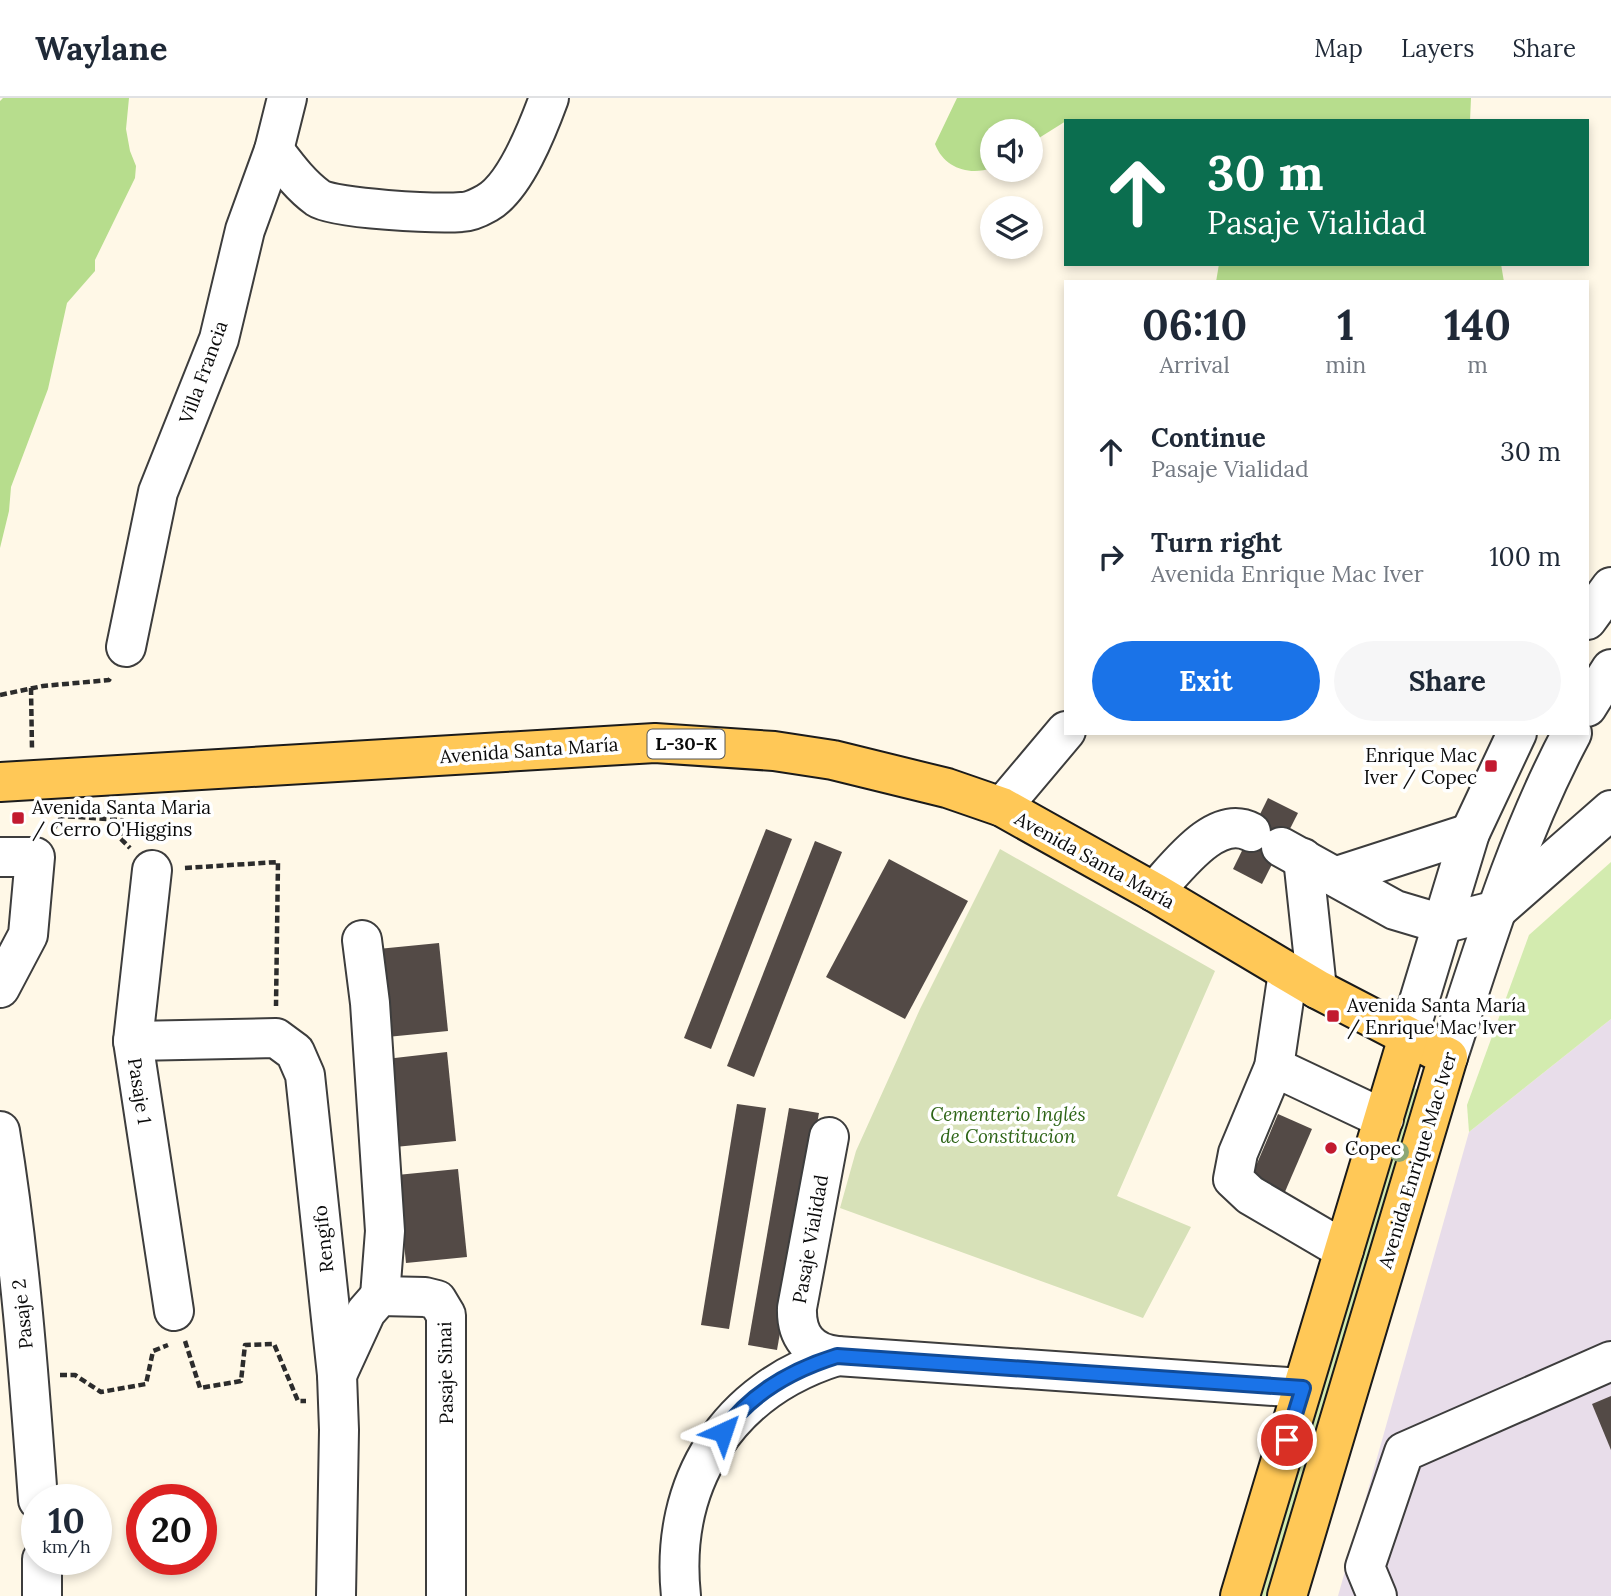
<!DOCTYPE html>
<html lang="en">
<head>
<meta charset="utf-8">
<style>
  :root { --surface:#fff; --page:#f6f6f7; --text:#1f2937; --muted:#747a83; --line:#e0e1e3; --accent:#1a73e8 }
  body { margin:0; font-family:Lora,serif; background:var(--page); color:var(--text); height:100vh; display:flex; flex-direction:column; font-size:26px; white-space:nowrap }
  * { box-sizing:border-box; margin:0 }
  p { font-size:23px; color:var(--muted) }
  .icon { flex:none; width:38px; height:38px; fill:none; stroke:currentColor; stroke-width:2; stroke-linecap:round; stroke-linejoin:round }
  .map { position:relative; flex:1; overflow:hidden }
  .side { position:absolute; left:1064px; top:182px; width:525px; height:455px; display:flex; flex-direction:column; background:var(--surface); border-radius:0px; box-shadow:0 4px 10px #0003 }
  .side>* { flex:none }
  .hud { position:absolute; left:1064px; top:21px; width:525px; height:147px; border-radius:0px; box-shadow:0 4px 10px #0003; background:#0b6e4f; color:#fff; overflow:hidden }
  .tools { position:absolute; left:980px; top:21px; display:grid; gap:14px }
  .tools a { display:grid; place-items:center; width:63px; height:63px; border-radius:50%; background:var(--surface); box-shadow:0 4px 10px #0003; font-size:35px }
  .speed { position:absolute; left:21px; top:1386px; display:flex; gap:14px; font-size:35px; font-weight:700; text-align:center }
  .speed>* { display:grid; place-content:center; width:91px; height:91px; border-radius:50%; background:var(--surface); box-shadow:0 4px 10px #0003; line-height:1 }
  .speed small { font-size:18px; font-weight:400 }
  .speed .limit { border:10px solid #d22; background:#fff; color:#111 }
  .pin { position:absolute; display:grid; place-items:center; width:60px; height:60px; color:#fff; margin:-30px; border:4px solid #fff; border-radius:50%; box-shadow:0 2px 7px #0007 }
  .me { position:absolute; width:77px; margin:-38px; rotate:42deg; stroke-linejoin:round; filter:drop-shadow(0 0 5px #0008) }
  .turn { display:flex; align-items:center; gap:24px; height:147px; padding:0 28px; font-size:32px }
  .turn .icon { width:91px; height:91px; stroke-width:2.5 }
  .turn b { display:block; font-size:49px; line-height:60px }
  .eta { display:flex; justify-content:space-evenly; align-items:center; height:119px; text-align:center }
  .eta b { font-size:42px; font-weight:800; line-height:49px }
  .primary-button { display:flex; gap:14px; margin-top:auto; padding:14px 28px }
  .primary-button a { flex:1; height:80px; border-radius:42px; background:var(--accent); color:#fff; font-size:28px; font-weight:800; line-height:80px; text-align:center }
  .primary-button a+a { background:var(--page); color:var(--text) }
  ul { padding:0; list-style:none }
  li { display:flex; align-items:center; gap:21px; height:105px; padding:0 28px }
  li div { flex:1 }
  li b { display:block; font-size:26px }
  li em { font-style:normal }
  header { display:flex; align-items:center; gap:42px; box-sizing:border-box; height:98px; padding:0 35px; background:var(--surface); border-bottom:2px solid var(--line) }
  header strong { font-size:33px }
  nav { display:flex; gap:38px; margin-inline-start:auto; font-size:24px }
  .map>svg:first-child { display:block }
  .industrial { fill:#e8ddea }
  .green { fill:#d3ebaf }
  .forest { fill:#b7dd8d }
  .cemetery { fill:#d7e1b8 }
  .building { fill:#534a46 }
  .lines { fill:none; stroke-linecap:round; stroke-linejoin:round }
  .minor-casing { stroke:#3d3d3d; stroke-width:42 }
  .major-casing { stroke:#1b1b1b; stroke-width:42 }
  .path { stroke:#2c2c2c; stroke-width:4.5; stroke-dasharray:7 3.5; stroke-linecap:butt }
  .minor { stroke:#fff; stroke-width:38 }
  .major { stroke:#ffc857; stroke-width:38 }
  .tree { fill:#8ca775 }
  .route-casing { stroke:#114b97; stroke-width:18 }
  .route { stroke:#1a73e8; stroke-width:12 }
  .poi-dot { fill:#c21a30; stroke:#fff; stroke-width:2.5 }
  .labels { text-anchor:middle; stroke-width:7; stroke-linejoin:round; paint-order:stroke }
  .shield { fill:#fff; stroke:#545454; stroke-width:2 }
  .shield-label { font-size:18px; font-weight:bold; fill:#0a0a0a }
  .street-label { font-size:19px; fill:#0a0a0a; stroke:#fff }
  .poi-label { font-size:19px; fill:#0a0a0a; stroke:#fff; text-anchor:start }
  .park-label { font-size:19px; font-style:italic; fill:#2e6517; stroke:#fff }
</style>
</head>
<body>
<header>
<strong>Waylane</strong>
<nav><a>Map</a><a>Layers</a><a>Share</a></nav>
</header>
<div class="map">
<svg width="1611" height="1498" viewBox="0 0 1611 1498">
  <rect width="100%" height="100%" fill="#fff8e7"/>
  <polygon class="industrial" points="1611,921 1611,1498 1338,1498 1469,1034"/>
  <g class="green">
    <polygon points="1611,764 1611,921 1469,1034 1467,1007 1529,837"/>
    <polygon points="1404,985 1430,998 1278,1498 1248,1498"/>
  </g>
  <g class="forest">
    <polygon points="3,0 129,0 126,31 130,53 136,68 135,80 95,162 95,173 67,205 48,291 11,389 9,413 0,450 0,3"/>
    <path d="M957 0H1471L1470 23H1066L1031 45V33H992V70C969 78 944 70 935 46Z"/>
    <polygon points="1219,166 1501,166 1504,184 1216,184"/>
  </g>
  <polygon class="cemetery" points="1000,751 1215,873 1117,1098 1191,1129 1143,1220 840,1110 856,1053 920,911"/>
  <g class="building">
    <polygon points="1268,700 1298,715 1262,786 1233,771"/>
    <polygon points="766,731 792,741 711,951 684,940"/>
    <polygon points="815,743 842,754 754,979 727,968"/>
    <polygon points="889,761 968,803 905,921 826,879"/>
    <polygon points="439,845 448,933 387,939 378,851"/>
    <polygon points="447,954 456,1043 395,1049 386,961"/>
    <polygon points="737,1006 766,1010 729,1231 701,1227"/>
    <polygon points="789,1010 819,1015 777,1252 748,1247"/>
    <polygon points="1278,1016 1312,1031 1281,1103 1247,1089"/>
    <polygon points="458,1071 467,1159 406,1165 397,1077"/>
    <polygon points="1611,1298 1611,1352 1592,1306"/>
  </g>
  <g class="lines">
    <g class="minor-casing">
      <g id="minor">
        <path d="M274 52C287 69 300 87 318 100 334 111 438 116 462 114 469 114 480 109 487 105 515 89 538 30 549 0"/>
        <polyline points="1587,522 1611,489"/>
        <polyline points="126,549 158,394 219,241 245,132 274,52 287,0"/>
        <polyline points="1587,609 1611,571"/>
        <polyline points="1002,709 1066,633"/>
        <polyline points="1281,749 1395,812 1442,826 1497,812 1611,712"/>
        <polyline points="0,759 35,759 28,837 0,890"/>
        <polyline points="1303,760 1317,891"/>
        <polyline points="152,772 133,943 174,1213"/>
        <polyline points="1337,778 1470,735"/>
        <path d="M1154 794C1176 771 1215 715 1251 734"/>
        <polyline points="362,842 370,905 385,1133 380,1198"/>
        <polyline points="1288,874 1274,969 1238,1055 1233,1081 1250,1097 1344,1152"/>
        <polyline points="1408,939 1470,735 1517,635"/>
        <polyline points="133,943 276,940 295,954 305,977 337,1277 339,1332 336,1498"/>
        <path d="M1448 959C1484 849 1517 738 1572 635"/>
        <polyline points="1274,969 1384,1021"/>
        <path d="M0 1033C20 1155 29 1279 38 1402"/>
        <path d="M829 1039 797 1210C796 1237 809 1255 837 1258L1302 1290"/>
        <polyline points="337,1277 366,1214 380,1198 425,1199 437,1202 446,1217 446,1498"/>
        <polyline points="42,1461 42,1498"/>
        <path d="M681 1498C669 1384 728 1292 837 1258"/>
        <polyline points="1377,1498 1365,1469 1404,1354 1611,1263"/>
      </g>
    </g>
    <g class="major-casing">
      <g id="major">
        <polyline points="0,684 655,645 774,653 833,662 947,690 1002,709 1154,794 1317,891 1448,959 1287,1498"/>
        <polyline points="1240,1498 1408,939"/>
      </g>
    </g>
    <g class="path">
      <polyline points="31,590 32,651"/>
      <polyline points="0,597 43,588 109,582 111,579"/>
      <polyline points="60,714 62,718 122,722 120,740 130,750"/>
      <polyline points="53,732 62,718"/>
      <polyline points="185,770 278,764 276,908"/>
      <polyline points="185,1243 200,1290 241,1283 245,1247 274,1246 298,1303 306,1303"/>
      <polyline points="60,1277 75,1277 101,1294 146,1286 153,1253 168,1247"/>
    </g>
    <use href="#minor" class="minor"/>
    <use href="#major" class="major"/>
  </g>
  <circle class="tree" cx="1399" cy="1054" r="10"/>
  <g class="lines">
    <g class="route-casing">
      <path id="route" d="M723 1334C751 1295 792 1272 837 1258L1303 1290 1287 1342"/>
    </g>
    <use href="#route" class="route"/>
  </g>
  <g class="poi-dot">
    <rect x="1484" y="661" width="14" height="14" rx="3.5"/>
    <rect x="11" y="713" width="14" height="14" rx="3.5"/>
    <rect x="1326" y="911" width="14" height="14" rx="3.5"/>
    <circle cx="1331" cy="1050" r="7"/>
  </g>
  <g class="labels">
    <rect class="shield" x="647.5" y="631.5" width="77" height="29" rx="5"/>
    <g class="shield-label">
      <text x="686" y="652">L-30-K</text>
    </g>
    <g class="street-label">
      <text transform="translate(203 274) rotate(-70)" y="7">Villa Francia</text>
      <text transform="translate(529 652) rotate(-4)" y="7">Avenida Santa María</text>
      <text transform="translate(1095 762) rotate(29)" y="7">Avenida Santa María</text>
      <text transform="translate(140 993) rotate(81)" y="7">Pasaje 1</text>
      <text transform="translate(1417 1062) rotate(-73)" y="7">Avenida Enrique Mac Iver</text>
      <text transform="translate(323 1141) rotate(-96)" y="7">Rengifo</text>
      <text transform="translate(810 1141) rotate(-80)" y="7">Pasaje Vialidad</text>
      <text transform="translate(22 1216) rotate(-96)" y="7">Pasaje 2</text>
      <text transform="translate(445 1275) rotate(-91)" y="7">Pasaje Sinai</text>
    </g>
    <g class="poi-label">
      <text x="1477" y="664" text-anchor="end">Enrique Mac<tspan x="1477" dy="22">Iver / Copec</tspan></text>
      <text x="32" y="716">Avenida Santa Maria<tspan x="32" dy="22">/ Cerro O'Higgins</tspan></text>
      <text x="1347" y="914">Avenida Santa María<tspan x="1347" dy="22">/ Enrique Mac Iver</tspan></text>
      <text x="1345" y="1057">Copec</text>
    </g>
    <g class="park-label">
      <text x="1008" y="1023">Cementerio Inglés<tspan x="1008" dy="22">de Constitucion</tspan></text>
    </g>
  </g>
</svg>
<div class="tools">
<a><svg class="icon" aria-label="sound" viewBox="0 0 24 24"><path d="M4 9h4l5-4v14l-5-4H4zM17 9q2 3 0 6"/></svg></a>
<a><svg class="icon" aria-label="layers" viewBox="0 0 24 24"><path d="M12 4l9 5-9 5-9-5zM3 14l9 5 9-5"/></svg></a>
</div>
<div class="speed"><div>10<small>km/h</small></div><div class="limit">20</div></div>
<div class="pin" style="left:1287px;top:1342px;background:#d93025"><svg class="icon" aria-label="arrive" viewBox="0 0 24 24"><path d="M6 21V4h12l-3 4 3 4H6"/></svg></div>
<svg class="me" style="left:723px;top:1334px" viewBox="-20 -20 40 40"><path d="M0-17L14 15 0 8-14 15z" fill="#1a73e8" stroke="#fff" stroke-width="4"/></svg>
<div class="hud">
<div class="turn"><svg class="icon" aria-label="ahead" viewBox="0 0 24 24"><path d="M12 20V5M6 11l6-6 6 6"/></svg><div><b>30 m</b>Pasaje Vialidad</div></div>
</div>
<section class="side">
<div class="eta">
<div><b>06:10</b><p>Arrival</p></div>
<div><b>1</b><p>min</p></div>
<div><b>140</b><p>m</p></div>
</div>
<ul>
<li><svg class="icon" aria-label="ahead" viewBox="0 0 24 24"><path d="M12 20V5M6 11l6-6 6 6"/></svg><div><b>Continue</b><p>Pasaje Vialidad</p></div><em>30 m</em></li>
<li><svg class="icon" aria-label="right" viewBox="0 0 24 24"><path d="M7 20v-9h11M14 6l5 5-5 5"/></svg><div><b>Turn right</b><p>Avenida Enrique Mac Iver</p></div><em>100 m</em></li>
</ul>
<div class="primary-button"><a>Exit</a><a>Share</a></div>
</section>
</div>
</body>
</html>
